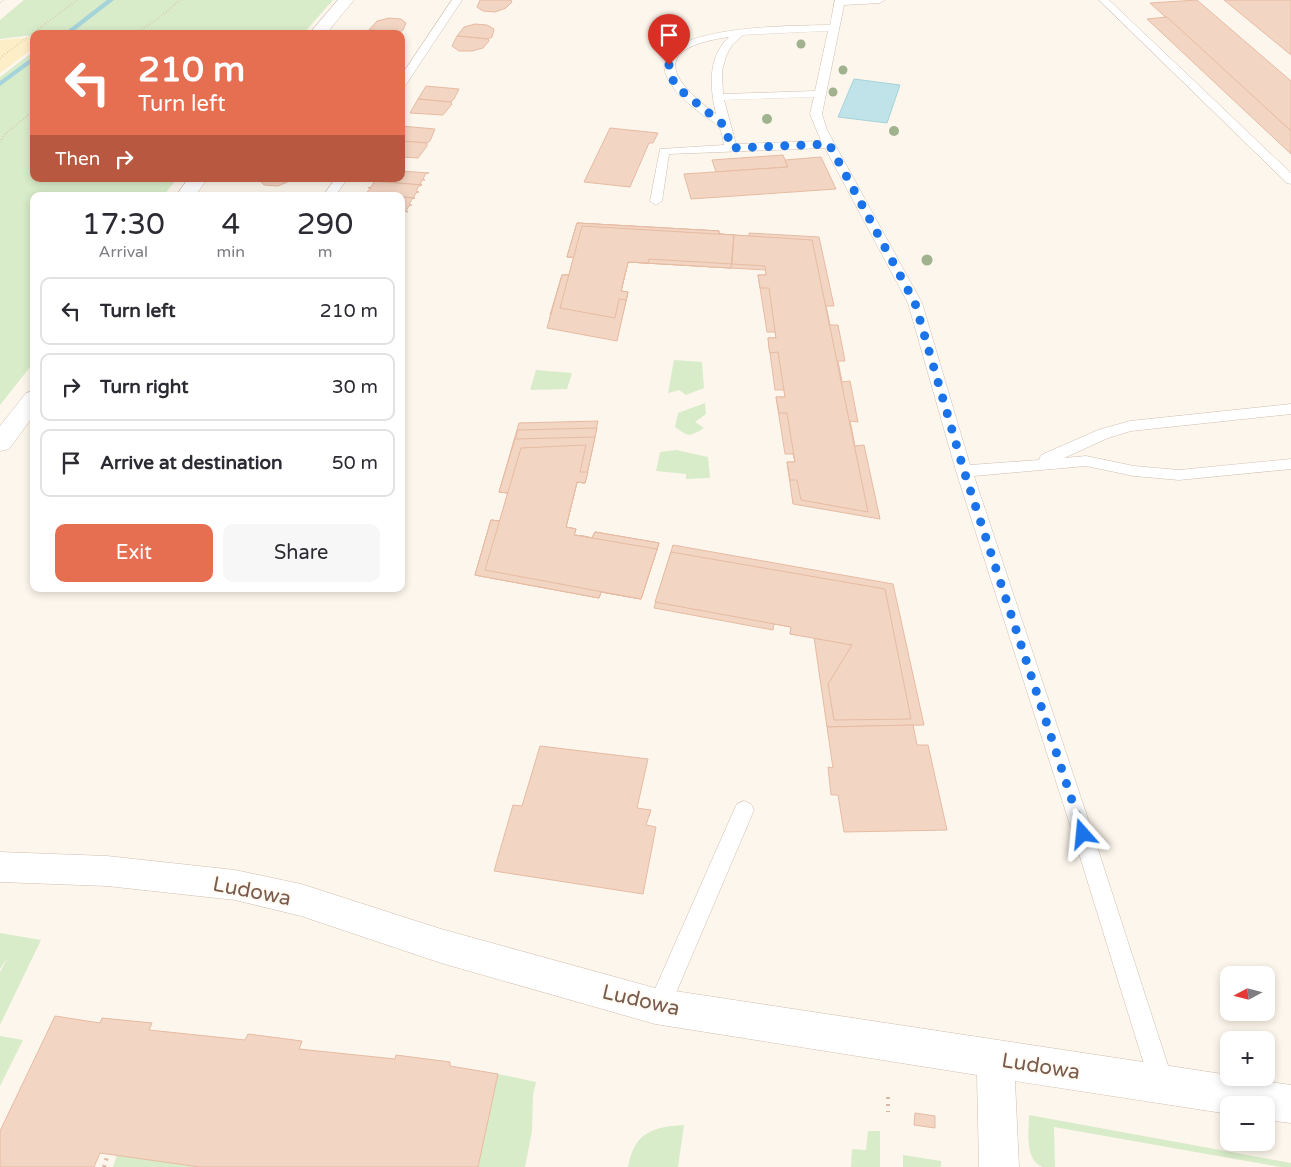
<!DOCTYPE html>
<html lang="en">
<head>
<meta charset="utf-8">
<style>
  :root { --surface:#fff; --page:#f7f7f7; --text:#2b2b33; --muted:#7c7c81; --line:#e1e1e2; --accent:#e76f51 }
  body { margin:0; font-family:"Varela Round",sans-serif; background:var(--page); color:var(--text); height:100vh; display:flex; flex-direction:column; font-size:19px; white-space:nowrap }
  * { box-sizing:border-box; margin:0 }
  p { font-size:16px; color:var(--muted) }
  .icon { flex:none; width:28px; height:28px; fill:none; stroke:currentColor; stroke-width:2; stroke-linecap:round; stroke-linejoin:round }
  .map { position:relative; flex:1; overflow:hidden }
  .drawer { position:absolute; left:30px; top:192px; width:375px; height:400px; display:flex; flex-direction:column; background:var(--surface); border-radius:10px; box-shadow:0 2px 8px #0003 }
  .drawer>* { flex:none }
  .top-card { position:absolute; left:30px; top:30px; width:375px; height:152px; border-radius:10px; box-shadow:0 2px 8px #0003; background:#e76f51; color:#fff; overflow:hidden }
  .needle { width:32px; rotate:263deg }
  .controls { position:absolute; left:1220px; top:966px; display:grid; gap:10px }
  .controls a { display:grid; place-items:center; width:55px; height:55px; border-radius:10px; background:var(--surface); box-shadow:0 2px 8px #0003; font-size:25px }
  .pin { position:absolute; display:grid; place-items:center; width:42px; height:42px; color:#fff; margin:-51px -21px; border-radius:50% 50% 50% 0; rotate:-45deg; box-shadow:0 0 5px #0007 }
  .pin .icon { rotate:45deg }
  .me { position:absolute; width:55px; margin:-28px; rotate:342deg; stroke-linejoin:round; filter:drop-shadow(0 0 4px #0008) }
  .turn { display:flex; align-items:center; gap:18px; height:105px; padding:0 25px; font-size:22px }
  .turn .icon { width:65px; height:65px; stroke-width:2.5 }
  .turn b { display:block; font-size:35px; line-height:42px }
  .then { display:flex; align-items:center; height:48px; padding:0 25px; background:#0003; gap:10px; font-size:19px }
  .eta { display:flex; justify-content:space-evenly; align-items:center; height:85px; text-align:center }
  .eta b { font-size:30px; font-weight:600; line-height:35px }
  .button { display:flex; gap:10px; margin-top:auto; padding:10px 25px }
  .button a { flex:1; height:58px; border-radius:10px; background:var(--accent); color:#fff; font-size:20px; font-weight:600; line-height:58px; text-align:center }
  .button a+a { background:var(--page); color:var(--text) }
  ul { padding:0; list-style:none }
  li { display:flex; align-items:center; gap:15px; height:68px; margin:0 10px 8px; padding:0 15px; border:2px solid var(--line); border-radius:10px }
  li div { flex:1 }
  li b { display:block; font-size:19px }
  li em { font-style:normal }
  .map>svg:first-child { display:block }
  .green { fill:#d8ecc9 }
  .sand { fill:#fcefc7 }
  .water { fill:#bfe3e8; stroke:#a5d3da }
  .lines { fill:none; stroke-linecap:round; stroke-linejoin:round }
  .stream { fill:#a5d3da; fill-rule:evenodd }
  .building { fill:#f3d5c3; stroke:#e6bba3 }
  .service-casing { stroke:#d1beb0; stroke-width:1 }
  .minor-casing { stroke:#d1beb0; stroke-width:1 }
  .path-far2 { stroke:#d9b8a5; stroke-width:2; stroke-dasharray:0.5 2.5; stroke-linecap:butt }
  .path-far1 { stroke:#d9b8a5; stroke-width:2.5; stroke-dasharray:1 3; stroke-linecap:butt }
  .path { stroke:#d9b8a5; stroke-width:4; stroke-dasharray:2 5; stroke-linecap:butt }
  .service { fill:#fff; fill-rule:evenodd }
  .minor { fill:#fff; fill-rule:evenodd }
  .tree { fill:#a0b28e }
  .route { stroke:#1a73e8; stroke-width:9; stroke-dasharray:0 16.2 }
  .labels { text-anchor:middle; stroke-width:4; stroke-linejoin:round; paint-order:stroke }
  .near-street-label { font-size:21px; fill:#7a5c4d; stroke:#fffaf3 }
</style>
</head>
<body>
<div class="map">
<svg width="1291" height="1167" viewBox="0 0 1291 1167">
  <rect width="100%" height="100%" fill="#fdf6ec"/>
  <g class="green">
    <polygon points="24,0 333,0 303,34 56,34 58,32 0,39 0,20"/>
    <polygon points="34,51 34,179 177,179 163,196 34,196 34,362 0,405 0,77"/>
    <polygon points="674,360 702,362 704,388 686,395 679,390 668,393"/>
    <polygon points="536,370 572,373 567,389 530,390"/>
    <path d="M705 403 706 414 695 422 704 428C689 437 689 437 675 427L678 413Z"/>
    <polygon points="676,450 708,457 710,478 686,479 686,474 656,471 660,452"/>
    <polygon points="0,933 41,940 0,1025 0,972 8,957 0,969"/>
    <polygon points="0,1036 23,1040 0,1086"/>
    <polygon points="498,1074 536,1082 533,1095 532,1131 525,1167 478,1167"/>
    <path d="M1029 1115 1291 1163V1167H1281L1054 1127 1055 1167C1052 1167 1046 1167 1043 1167 1024 1161 1029 1130 1029 1115Z"/>
    <path d="M684 1125 678 1167H628C634 1132 653 1127 684 1125Z"/>
    <polygon points="868,1131 880,1131 880,1167 851,1167 852,1149 866,1150"/>
    <polygon points="117,1155 200,1167 113,1167"/>
    <polygon points="903,1155 941,1161 941,1167 903,1167"/>
  </g>
  <polygon class="sand" points="34,37 34,48 0,73 0,40"/>
  <polygon class="water" points="854,79 900,85 887,123 838,117"/>
  <g class="lines">
    <g class="stream">
      <polygon points="107,0 114,0 70,34 63,34"/>
      <polygon points="34,56 34,61 0,86 0,81"/>
    </g>
  </g>
  <g class="building">
    <polygon points="480,0 511,0 512,2 506,8 495,12 483,11 477,7"/>
    <polygon points="1197,0 1291,81 1291,131 1150,3"/>
    <polygon points="1224,0 1291,0 1291,55"/>
    <polygon points="1167,17 1291,131 1291,154 1147,19"/>
    <polygon points="389,18 401,19 406,23 403,30 400,32 369,30 377,21"/>
    <polygon points="475,24 487,25 494,29 492,37 488,39 457,36 464,27"/>
    <polygon points="369,30 400,32 366,34"/>
    <polygon points="457,36 488,39 489,41 483,48 472,51 459,51 452,46"/>
    <polygon points="426,86 459,89 454,99 451,102 418,99"/>
    <polygon points="418,99 451,102 452,104 443,115 410,113"/>
    <polygon points="401,126 435,129 430,141 427,143 401,141"/>
    <polygon points="610,128 658,133 653,143 649,143 630,187 584,182"/>
    <polygon points="401,141 427,143 427,146 418,158 401,157"/>
    <polygon points="783,155 788,167 716,172 712,160"/>
    <polygon points="821,157 836,189 691,199 684,174 788,167 785,160"/>
    <polygon points="401,171 429,173 426,173 423,179 425,180 422,180 420,185 422,185 372,181 376,179 401,179"/>
    <polygon points="258,179 294,179 278,186 264,185"/>
    <polygon points="372,181 422,185 419,186 416,191 419,192 416,193 413,198 415,198 365,194 371,188 368,188 371,187 374,182"/>
    <polygon points="401,197 415,198 412,199 409,205 412,205 409,206 406,211 408,212 401,211"/>
    <polygon points="577,223 719,231 719,234 734,235 731,268 628,262 621,291 628,292 620,326 550,315 562,275 569,275 574,257 567,257"/>
    <polygon points="577,223 719,231 719,234 734,235 731,268 628,262 621,291 628,292 618,334 549,321 562,275 569,275 574,257 567,257"/>
    <polygon points="577,223 719,231 719,234 734,235 731,268 628,262 621,291 628,292 617,341 547,328 562,275 569,275 574,257 567,257"/>
    <polygon points="582,226 734,235 732,264 649,259 648,263 628,262 621,291 628,292 626,300 619,299 615,318 560,308"/>
    <polygon points="749,233 819,237 834,306 826,306 830,325 838,325 845,361 838,361 842,382 850,381 858,422 850,421 855,446 864,445 880,519 793,504 787,462 795,462 793,454 785,454 776,397 785,397 784,390 775,390 768,338 776,338 775,332 767,332 758,275 766,275 766,270 731,268 734,235 749,236"/>
    <polygon points="734,235 812,240 868,512 801,500 797,480 790,480 787,462 795,462 787,413 779,413 776,397 785,397 778,352 770,353 769,349 768,338 776,338 769,288 760,288 758,275 766,275 765,266 732,264"/>
    <polygon points="598,421 585,483 577,482 566,527 576,529 574,535 583,536 592,538 595,532 659,543 641,599 601,592 599,598 475,575 491,520 500,521 508,493 499,492 519,423"/>
    <polygon points="597,428 585,483 577,482 566,527 576,529 574,535 583,536 592,538 595,532 659,543 641,599 601,592 599,598 475,575 491,520 500,521 508,493 499,492 518,430"/>
    <polygon points="595,437 585,483 577,482 566,527 576,529 574,535 583,536 592,538 595,532 659,543 641,599 601,592 599,598 475,575 491,520 500,521 508,493 499,492 515,439"/>
    <polygon points="586,445 580,472 588,472 585,483 577,482 566,527 576,529 574,535 657,549 641,599 485,570 521,448"/>
    <polygon points="673,545 893,584 924,725 827,727 814,637 790,634 791,627 774,624 773,630 654,608"/>
    <polygon points="671,552 885,589 911,719 834,720 828,684 852,645 790,634 791,627 655,602"/>
    <polygon points="913,725 917,745 928,745 947,830 844,832 838,795 831,795 828,767 833,768 827,727"/>
    <polygon points="540,746 648,759 637,808 651,810 646,825 656,827 643,894 494,871 513,805 522,806"/>
    <polygon points="55,1016 100,1023 102,1018 152,1023 149,1030 245,1040 248,1034 302,1041 299,1049 395,1059 396,1055 450,1062 450,1066 498,1074 478,1167 200,1167 100,1153 94,1167 0,1167 0,1131"/>
    <polygon points="915,1113 935,1116 935,1128 914,1125"/>
  </g>
  <g class="lines">
    <g class="service-casing">
      <g id="service">
        <polygon points="452,0 462,0 405,86 401,87 401,76"/>
        <path d="M835 0H885L880 3 844 5 822 114 827 130 922 303 970 465 1039 460 1041 455 1098 430 1130 421 1291 404V414L1131 431 1108 438 1064 458 1086 456 1134 466 1179 470 1291 459V469L1179 480 1134 476 1086 466 974 476 1093 834 1174 1084 1171 1093 1162 1096 1153 1093 1150 1084 1073 834 956 471 908 303 825 148 669 154 662 201 656 205 650 201 660 149 724 145C723 140 722 131 719 127 715 122 708 119 703 115 690 105 674 93 667 77 642 23 803 26 830 25ZM828 31 815 91 723 94 722 71 726 56 732 45 743 35ZM729 37C707 57 710 88 716 114 664 76 655 47 729 37ZM814 97 810 114 821 141 736 144 724 100Z"/>
        <polygon points="1099,0 1109,0 1291,173 1291,184 1287,183"/>
        <polygon points="335,179 347,179 335,196 323,196"/>
        <polygon points="744,801 751,804 754,810 667,1014 659,1017 651,1014 647,1006 651,998 734,810 737,804"/>
      </g>
    </g>
    <g class="minor-casing">
      <g id="minor">
        <polygon points="338,0 354,0 326,34 309,34"/>
        <polygon points="188,179 207,179 195,196 176,196"/>
        <polygon points="34,391 34,415 9,449 0,451 0,426 26,393"/>
        <polygon points="0,852 107,856 235,870 301,884 441,929 655,988 1229,1075 1229,1078 1243,1078 1291,1085 1291,1123 1266,1120 1266,1105 1229,1105 1229,1114 1015,1081 1019,1167 979,1167 977,1075 655,1024 441,963 301,916 235,900 107,886 0,882"/>
      </g>
    </g>
    <g class="path-far2">
      <polyline points="0,2 4,0"/>
      <polyline points="134,34 159,18 180,0"/>
      <polyline points="0,58 77,0"/>
      <polyline points="0,142 4,135 34,110"/>
      <polyline points="224,195 226,195"/>
    </g>
    <polyline class="path-far1" points="224,195 236,196"/>
    <g class="path">
      <polyline points="888,1097 888,1112"/>
      <polyline points="104,1167 108,1154"/>
    </g>
    <use href="#service" class="service"/>
    <use href="#minor" class="minor"/>
  </g>
  <g class="tree">
    <circle cx="801" cy="44" r="4.5"/>
    <circle cx="843" cy="70" r="4.5"/>
    <circle cx="833" cy="92" r="4.5"/>
    <circle cx="767" cy="119" r="5"/>
    <circle cx="894" cy="131" r="5"/>
    <circle cx="927" cy="260" r="5.5"/>
  </g>
  <g class="lines">
    <polyline class="route" points="669,65 672,79 684,93 725,126 731,148 829,144 915,303 964,471 1083,834"/>
  </g>
  <g class="labels">
    <g class="near-street-label">
      <text transform="translate(252 891) rotate(11)" y="7">Ludowa</text>
      <text transform="translate(641 1000) rotate(13)" y="7">Ludowa</text>
      <text transform="translate(1041 1066) rotate(9)" y="7">Ludowa</text>
    </g>
  </g>
</svg>
<div class="controls">
<a><svg class="needle" viewBox="-14 -14 28 28"><path d="M0-13l5 13h-10z" fill="#e53935"/><path d="M0 13l5-13h-10z" fill="#7c7c81"/></svg></a>
<a>+</a>
<a>−</a>
</div>
<div class="pin" style="left:669px;top:65px;background:#d93025"><svg class="icon" aria-label="arrive" viewBox="0 0 24 24"><path d="M6 21V4h12l-3 4 3 4H6"/></svg></div>
<svg class="me" style="left:1083px;top:834px" viewBox="-20 -20 40 40"><path d="M0-17L14 15 0 8-14 15z" fill="#1a73e8" stroke="#fff" stroke-width="4"/></svg>
<div class="top-card">
<div class="turn"><svg class="icon" aria-label="left" viewBox="0 0 24 24"><path d="M17 20v-9H6M10 6l-5 5 5 5"/></svg><div><b>210 m</b>Turn left</div></div>
<div class="then">Then<svg class="icon" aria-label="right" viewBox="0 0 24 24"><path d="M7 20v-9h11M14 6l5 5-5 5"/></svg></div>
</div>
<section class="drawer">
<div class="eta">
<div><b>17:30</b><p>Arrival</p></div>
<div><b>4</b><p>min</p></div>
<div><b>290</b><p>m</p></div>
</div>
<ul>
<li><svg class="icon" aria-label="left" viewBox="0 0 24 24"><path d="M17 20v-9H6M10 6l-5 5 5 5"/></svg><div><b>Turn left</b></div><em>210 m</em></li>
<li><svg class="icon" aria-label="right" viewBox="0 0 24 24"><path d="M7 20v-9h11M14 6l5 5-5 5"/></svg><div><b>Turn right</b></div><em>30 m</em></li>
<li><svg class="icon" aria-label="arrive" viewBox="0 0 24 24"><path d="M6 21V4h12l-3 4 3 4H6"/></svg><div><b>Arrive at destination</b></div><em>50 m</em></li>
</ul>
<div class="button"><a>Exit</a><a>Share</a></div>
</section>
</div>
</body>
</html>
